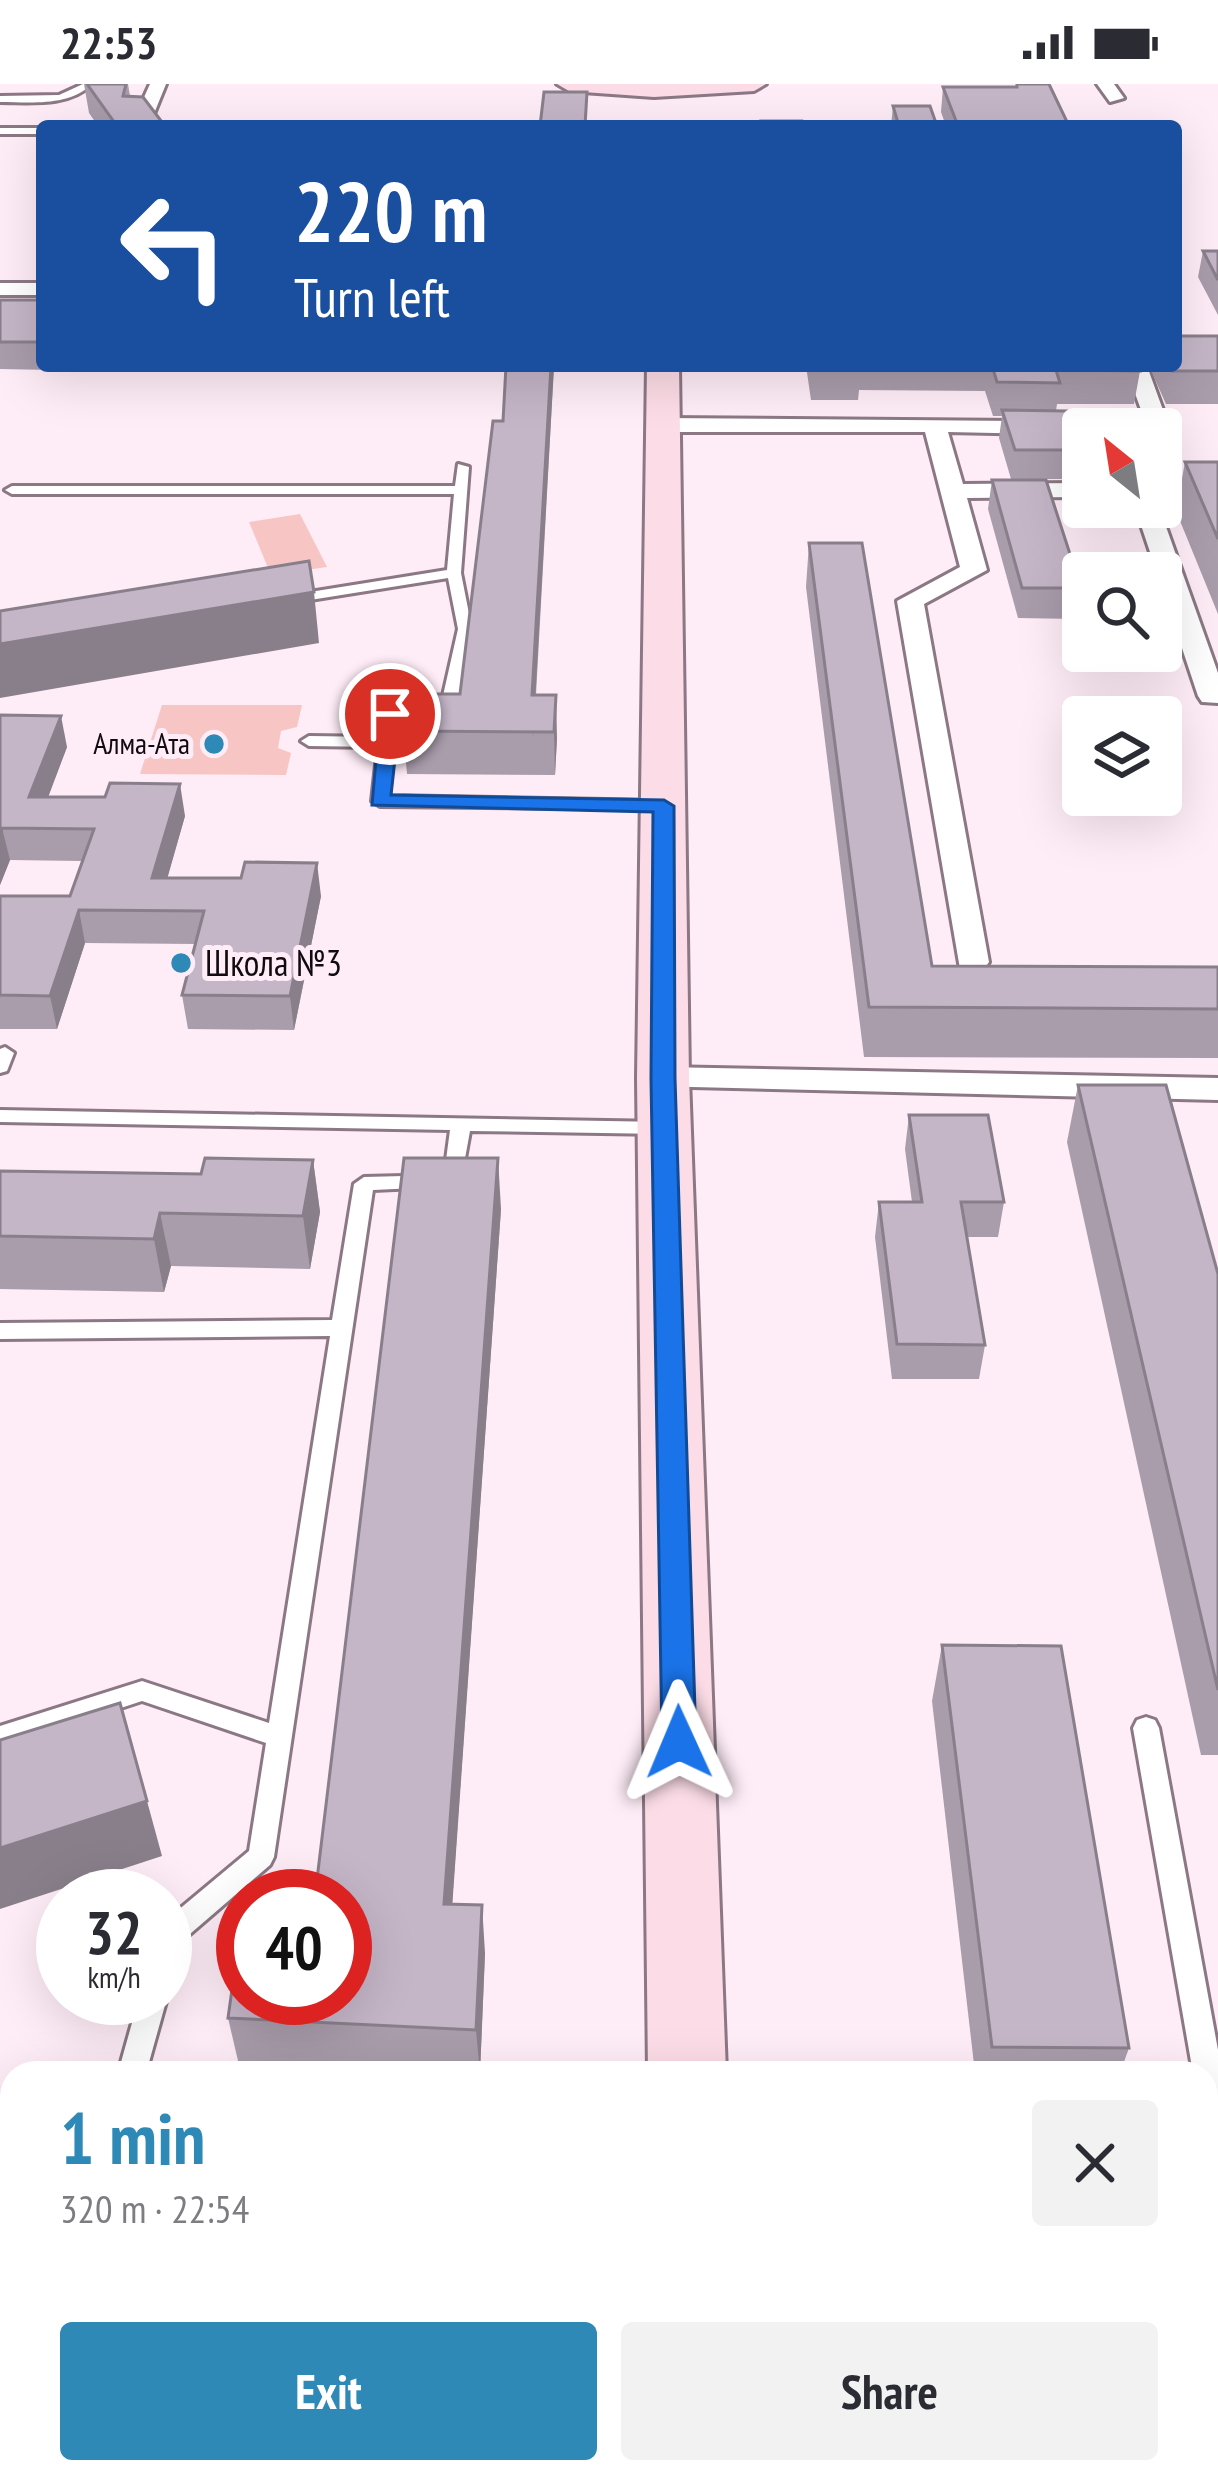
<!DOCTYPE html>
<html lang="en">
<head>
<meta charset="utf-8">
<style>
  :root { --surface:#fff; --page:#f2f2f3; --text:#2b2b33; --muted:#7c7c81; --accent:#2e89b6 }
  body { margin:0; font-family:"PT Sans Narrow",sans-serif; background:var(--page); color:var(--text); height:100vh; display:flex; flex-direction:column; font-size:45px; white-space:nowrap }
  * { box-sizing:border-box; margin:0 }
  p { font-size:39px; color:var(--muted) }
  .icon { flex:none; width:66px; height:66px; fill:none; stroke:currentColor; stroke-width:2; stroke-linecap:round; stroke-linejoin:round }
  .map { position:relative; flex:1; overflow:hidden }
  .sheet { position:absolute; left:0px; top:1977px; width:1218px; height:423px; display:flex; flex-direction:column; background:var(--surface); border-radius:36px 36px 0 0; box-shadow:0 12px 48px #0002 }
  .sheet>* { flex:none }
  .banner { position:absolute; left:36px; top:36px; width:1146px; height:252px; border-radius:12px; box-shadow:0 12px 48px #0002; background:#1a4fa0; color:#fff; overflow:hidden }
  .needle { width:78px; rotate:330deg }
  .buttons { position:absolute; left:1062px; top:324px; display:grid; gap:24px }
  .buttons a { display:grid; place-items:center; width:120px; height:120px; border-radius:12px; background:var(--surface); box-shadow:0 12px 48px #0002; font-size:60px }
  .speed { position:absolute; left:36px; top:1785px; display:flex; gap:24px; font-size:60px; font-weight:700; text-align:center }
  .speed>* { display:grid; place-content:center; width:156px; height:156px; border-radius:50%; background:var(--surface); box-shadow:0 12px 48px #0002; line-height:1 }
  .speed small { font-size:30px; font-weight:400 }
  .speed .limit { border:18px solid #d22; background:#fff; color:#111 }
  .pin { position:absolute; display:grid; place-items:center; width:102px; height:102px; color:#fff; margin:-51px; border:6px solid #fff; border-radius:50%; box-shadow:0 3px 12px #0007 }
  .me { position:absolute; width:132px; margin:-66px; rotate:359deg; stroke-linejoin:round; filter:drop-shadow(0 0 9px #0008) }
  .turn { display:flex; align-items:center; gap:42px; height:252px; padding:0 60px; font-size:54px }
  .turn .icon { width:156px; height:156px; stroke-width:2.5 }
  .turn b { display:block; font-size:84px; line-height:102px }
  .round { display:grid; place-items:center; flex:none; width:126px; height:126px; border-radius:12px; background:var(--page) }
  .summary { display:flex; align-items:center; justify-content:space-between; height:204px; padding:0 60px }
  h1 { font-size:72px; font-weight:700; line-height:90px; color:var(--accent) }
  .primary-button { display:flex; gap:24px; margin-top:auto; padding:24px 60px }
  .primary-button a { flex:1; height:138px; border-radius:12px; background:var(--accent); color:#fff; font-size:48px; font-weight:700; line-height:138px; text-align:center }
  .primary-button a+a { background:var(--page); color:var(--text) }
  .status { display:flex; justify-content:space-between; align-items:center; height:84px; padding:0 60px; background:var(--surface); direction:ltr }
  .status svg { height:33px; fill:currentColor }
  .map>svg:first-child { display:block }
  .green { fill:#f7c5c3 }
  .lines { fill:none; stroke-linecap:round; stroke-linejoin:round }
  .lane-casing { stroke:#8b7884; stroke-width:6 }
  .street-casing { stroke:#8b7884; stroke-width:6 }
  .secondary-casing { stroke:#8b7884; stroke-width:6 }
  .lane { fill:#fff; fill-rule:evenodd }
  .street { fill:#fff; fill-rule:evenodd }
  .secondary { fill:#fcdce6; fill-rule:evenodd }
  .wall { fill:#a99cab }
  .shaded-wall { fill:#897f8b }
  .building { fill:#c4b5c7; stroke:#897f8b; stroke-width:3 }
  .route { fill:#1a73e8; stroke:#114b97; stroke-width:3 }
  .poi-dot { fill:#2e89b6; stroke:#feecf7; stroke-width:4.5 }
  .labels { text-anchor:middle; stroke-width:10; stroke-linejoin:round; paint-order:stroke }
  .far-poi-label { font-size:30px; fill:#110b0f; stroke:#feecf7; text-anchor:end }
  .poi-label { font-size:36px; fill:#110b0f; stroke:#feecf7; text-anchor:start }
</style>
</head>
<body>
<div class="status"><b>22:53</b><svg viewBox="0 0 49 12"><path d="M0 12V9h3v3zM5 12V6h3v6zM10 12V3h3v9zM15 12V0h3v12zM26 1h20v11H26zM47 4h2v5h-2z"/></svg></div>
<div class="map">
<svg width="1218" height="2398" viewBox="0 0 1218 2398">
  <rect width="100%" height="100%" fill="#feecf7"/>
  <g class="green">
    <polygon points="300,430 327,483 271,491 249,438"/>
    <polygon points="162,621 302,621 297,643 281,647 278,664 291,669 286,691 140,690"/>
  </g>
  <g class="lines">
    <g class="lane-casing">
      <g id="lane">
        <path d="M83 0H92C68 23 31 18 0 18V12L59 11Z"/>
        <rect x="0" y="44" width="42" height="6"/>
        <polygon points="458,380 469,383 461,489 472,545 455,629 447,634 397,634 389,712 664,717 670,719 670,725 380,722 372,717 378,663 309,662 301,657 309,652 380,653 385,627 440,625 458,545 448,494 285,520 278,516 285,512 447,486 454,410 12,410 5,406 12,402 455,402"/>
        <polygon points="5,963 14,969 7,987 0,989 0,965"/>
        <polygon points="0,1026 663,1038 673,1044 663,1050 470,1047 460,1102 373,1106 274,1773 270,1781 183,1856 175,1880 165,1884 165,1837 249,1767 266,1659 142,1617 0,1664 0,1642 142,1597 269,1639 330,1252 0,1255 0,1239 332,1236 354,1100 364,1093 444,1091 450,1046 0,1038"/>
        <polygon points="1146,1633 1155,1636 1159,1644 1218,1966 1218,2060 1206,2053 1206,1989 1193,1989 1133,1644 1137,1636"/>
        <polygon points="165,1909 167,1914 146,1989 118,1989 139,1914 165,1914"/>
        <rect x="0" y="2075" width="12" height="30"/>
        <polygon points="1218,2101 1218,2131 1206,2132 1206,2102"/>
      </g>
    </g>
    <g class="street-casing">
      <g id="street">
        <polygon points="150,0 166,0 149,42 131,42"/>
        <polygon points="1097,0 1114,0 1124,14 1110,18"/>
        <rect x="0" y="199" width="42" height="12"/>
        <polygon points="1125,282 1147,282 1167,337 1164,342 1083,345 1083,351 948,348 963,400 1083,399 1083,413 967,414 987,486 924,520 989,878 984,885 960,885 897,517 960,483 925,348 664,348 653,341 664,334 1137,338 1144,334"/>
        <rect x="1161" y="399" width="57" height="14"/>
        <polygon points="1135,423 1159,423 1218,589 1218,619 1202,618 1198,612"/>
        <polygon points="663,983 1218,994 1218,1016 651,1002 645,994 651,986"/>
      </g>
    </g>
    <g class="secondary-casing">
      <g id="secondary">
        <polygon points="557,0 766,0 754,7 654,13 569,7"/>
        <polygon points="647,282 679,282 689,994 726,1989 648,1989 637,994"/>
        <polygon points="648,2388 738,2388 739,2398 649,2398"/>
      </g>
    </g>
    <use href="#lane" class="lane"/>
    <use href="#street" class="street"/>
    <use href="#secondary" class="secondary"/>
  </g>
  <g class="wall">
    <polygon points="84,0 128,0 130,12 165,42 98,42 89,29"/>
    <polygon points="943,3 1069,42 946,42 941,28"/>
    <polygon points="893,22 937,42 891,42"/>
    <polygon points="1203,167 1218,167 1218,231 1198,193"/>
    <polygon points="0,216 42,216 42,282 54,282 52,286 0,285"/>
    <polygon points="1177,252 1218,252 1218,320 1166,320 1149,282 1176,282"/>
    <polygon points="506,282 554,282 536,611 557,654 555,691 407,690 403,647 460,610 503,337"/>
    <polygon points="806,282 1138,282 1140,287 1134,320 1057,320 1056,327 1081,366 1077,395 1011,395 999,354 1002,332 993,332 985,307 859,306 858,316 811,316"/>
    <polygon points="1185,378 1218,378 1218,530 1176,427"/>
    <polygon points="992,396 1081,504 1076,535 1018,534 988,425"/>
    <polygon points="809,459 932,882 1218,883 1218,974 864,973 806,503"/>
    <polygon points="0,631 67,663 48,713 185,732 167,794 321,812 294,946 188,945 182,911 196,860 85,859 57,945 0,945 0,812 70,812 82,777 10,776 0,801"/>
    <polygon points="1078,1001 1218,1190 1218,1671 1201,1671 1067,1058"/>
    <polygon points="909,1031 1004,1118 998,1153 967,1153 985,1261 979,1295 892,1295 875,1153 879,1118 912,1118 905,1065"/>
    <polygon points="313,1076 320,1128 310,1185 171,1182 164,1208 0,1205 0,1087 201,1090"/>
    <polygon points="501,1125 452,1820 485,1869 480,1989 418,1989 239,1981 228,1934 345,1914"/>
    <polygon points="942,1561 1129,1964 1120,1989 975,1989 932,1617"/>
    <polygon points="1206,2242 1218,2242 1218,2398 1029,2397 1028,2388 1206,2388"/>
  </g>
  <g class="shaded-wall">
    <polygon points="551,282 554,282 533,654 532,611"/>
    <polygon points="314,508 319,559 0,614 0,560"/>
    <polygon points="556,611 557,654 555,691 554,648"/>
    <polygon points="61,632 67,663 36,745 29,713"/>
    <polygon points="180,700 185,732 158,827 152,794"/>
    <polygon points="2,744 10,776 0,801 0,750"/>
    <polygon points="317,779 321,812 294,946 290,912"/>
    <polygon points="79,826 85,859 57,945 50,912"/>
    <polygon points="498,1074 501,1125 449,1868 444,1820"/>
    <polygon points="313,1076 320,1128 310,1185 303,1132"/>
    <polygon points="160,1129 171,1182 164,1208 154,1155"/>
    <polygon points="147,1717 162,1772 0,1825 0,1764"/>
    <polygon points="482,1821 485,1869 480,1989 476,1946"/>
  </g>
  <g class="building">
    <polygon points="87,0 126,0 123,12 143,13 165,42 117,42"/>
    <polygon points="1017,0 1049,0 1069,42 958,42 943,3 1017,3"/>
    <polygon points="544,8 587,8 585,42 540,42"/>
    <polygon points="893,22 930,22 937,42 899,42"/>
    <polygon points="761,37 802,37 803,42 762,42"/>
    <polygon points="1203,167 1218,167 1218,196"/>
    <rect x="0" y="216" width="42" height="42"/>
    <polygon points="1176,249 1177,252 1218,252 1218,287 1172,287 1170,282 1176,282"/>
    <polygon points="506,282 551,282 532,611 556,611 554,648 403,647 410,610 460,610 493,337 503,337"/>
    <polygon points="992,282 1138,282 1140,287 1056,286 1060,299 997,298"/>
    <polygon points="1002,326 1067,327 1081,366 1015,366"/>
    <polygon points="1185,378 1218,378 1218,455"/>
    <polygon points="992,396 1046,396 1081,504 1022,504"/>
    <polygon points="809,459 862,459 932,882 1218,883 1218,925 869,923"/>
    <polygon points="309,477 314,508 0,560 0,527"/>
    <polygon points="0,631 61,632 29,713 105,713 110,699 180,700 152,794 241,794 245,778 317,779 290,912 182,911 204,827 79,826 50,912 0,911 0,812 70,812 94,745 2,744 0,750"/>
    <polygon points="1078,1001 1166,1001 1218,1190 1218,1606"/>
    <polygon points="909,1031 988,1031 1004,1118 961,1118 985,1261 897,1260 879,1118 922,1118"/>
    <polygon points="205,1074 313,1076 303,1132 160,1129 154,1155 0,1152 0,1087 201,1090"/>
    <polygon points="404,1074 498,1074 444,1820 482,1821 476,1946 228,1934 243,1827 243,1914 345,1914 345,1812 315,1812"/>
    <polygon points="942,1561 1061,1562 1129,1964 992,1963"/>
    <polygon points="120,1619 147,1717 0,1764 0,1656"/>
    <rect x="1206" y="2242" width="12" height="124"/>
  </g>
  <polygon class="route" points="390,624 400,630 391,711 664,716 674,722 675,994 696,1658 691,1668 667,1668 662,1658 651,994 653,728 372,721 380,630"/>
  <g class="poi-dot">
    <circle cx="214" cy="660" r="12"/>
    <circle cx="181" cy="879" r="12"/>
  </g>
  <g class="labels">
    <g class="far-poi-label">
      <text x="190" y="670">Алма-Ата</text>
    </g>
    <g class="poi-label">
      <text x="205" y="892">Школа №3</text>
    </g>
  </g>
</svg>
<div class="buttons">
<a><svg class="needle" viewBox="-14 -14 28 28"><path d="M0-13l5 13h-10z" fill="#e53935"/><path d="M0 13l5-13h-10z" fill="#7c7c81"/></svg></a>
<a><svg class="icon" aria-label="search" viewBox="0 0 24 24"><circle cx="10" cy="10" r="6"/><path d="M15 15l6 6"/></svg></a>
<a><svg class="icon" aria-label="layers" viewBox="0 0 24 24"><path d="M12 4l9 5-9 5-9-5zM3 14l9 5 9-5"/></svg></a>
</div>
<div class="speed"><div>32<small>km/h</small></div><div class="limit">40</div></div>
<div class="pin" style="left:390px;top:630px;background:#d93025"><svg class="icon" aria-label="arrive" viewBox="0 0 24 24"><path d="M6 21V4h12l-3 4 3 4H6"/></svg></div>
<svg class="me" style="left:679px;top:1658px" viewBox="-20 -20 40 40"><path d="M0-17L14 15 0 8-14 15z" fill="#1a73e8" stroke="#fff" stroke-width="4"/></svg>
<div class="banner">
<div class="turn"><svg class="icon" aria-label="left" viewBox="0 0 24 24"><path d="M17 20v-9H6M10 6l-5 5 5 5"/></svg><div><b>220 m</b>Turn left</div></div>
</div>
<section class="sheet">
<div class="summary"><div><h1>1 min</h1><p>320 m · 22:54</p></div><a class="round"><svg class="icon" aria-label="close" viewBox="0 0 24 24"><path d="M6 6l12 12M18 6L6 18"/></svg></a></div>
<div class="primary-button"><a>Exit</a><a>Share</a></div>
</section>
</div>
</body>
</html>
